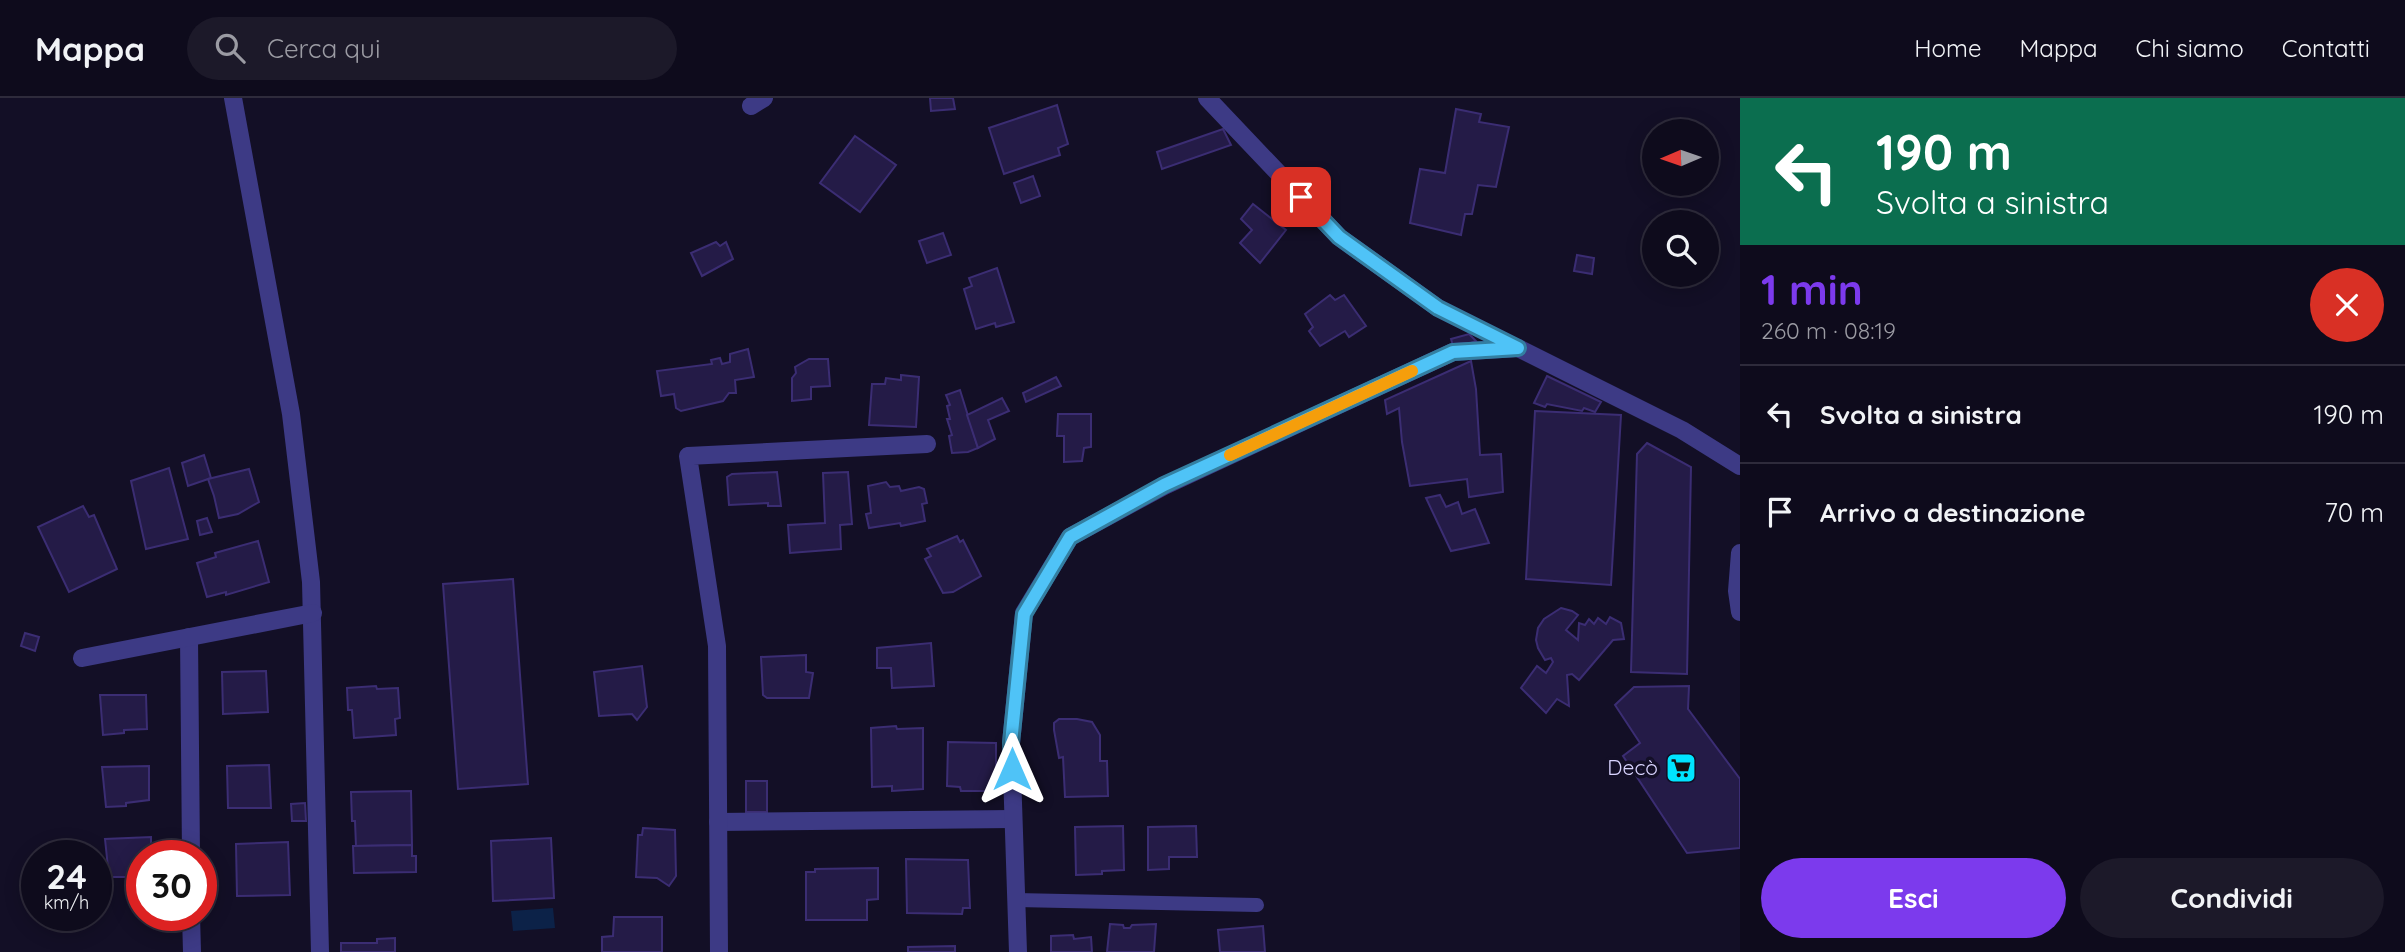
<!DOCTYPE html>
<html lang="it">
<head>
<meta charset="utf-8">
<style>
  :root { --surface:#0e0b1c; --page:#1c1929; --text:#f1f3f6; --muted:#9b9ba3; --line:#2e2b3b; --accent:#7c3aed }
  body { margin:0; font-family:Quicksand,sans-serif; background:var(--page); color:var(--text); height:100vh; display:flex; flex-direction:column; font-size:26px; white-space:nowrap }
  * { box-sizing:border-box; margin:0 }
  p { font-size:23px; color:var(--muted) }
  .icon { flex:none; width:38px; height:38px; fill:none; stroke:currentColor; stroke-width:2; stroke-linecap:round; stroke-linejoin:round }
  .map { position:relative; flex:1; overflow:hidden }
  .drawer { display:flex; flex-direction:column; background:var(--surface); width:665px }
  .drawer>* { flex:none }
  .top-card { background:#0b6e4f; color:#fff; overflow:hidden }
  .needle { width:46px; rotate:268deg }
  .controls { position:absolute; left:1642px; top:21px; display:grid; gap:14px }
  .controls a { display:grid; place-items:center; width:77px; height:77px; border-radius:50%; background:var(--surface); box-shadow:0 4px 18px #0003,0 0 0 2px var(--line); font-size:35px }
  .speed { position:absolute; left:21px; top:742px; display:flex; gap:14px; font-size:35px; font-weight:700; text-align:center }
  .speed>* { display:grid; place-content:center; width:91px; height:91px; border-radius:50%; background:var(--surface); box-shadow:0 4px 18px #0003,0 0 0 2px var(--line); line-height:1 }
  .speed small { font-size:18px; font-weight:400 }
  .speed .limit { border:10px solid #d22; background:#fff; color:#111 }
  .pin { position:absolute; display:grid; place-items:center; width:60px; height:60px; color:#fff; margin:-30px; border-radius:14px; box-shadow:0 4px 10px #0006 }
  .me { position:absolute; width:77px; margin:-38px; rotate:0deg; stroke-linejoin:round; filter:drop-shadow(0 0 5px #0008) }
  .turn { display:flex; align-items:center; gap:24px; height:147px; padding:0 21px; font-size:32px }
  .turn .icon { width:91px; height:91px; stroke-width:2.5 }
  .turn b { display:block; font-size:49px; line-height:60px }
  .round { display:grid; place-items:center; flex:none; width:74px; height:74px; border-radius:37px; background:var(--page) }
  .summary { display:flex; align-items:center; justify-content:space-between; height:119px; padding:0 21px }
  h1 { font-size:42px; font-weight:800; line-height:52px; color:var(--accent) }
  .button { display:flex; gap:14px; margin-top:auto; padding:14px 21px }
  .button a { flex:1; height:80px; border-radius:42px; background:var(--accent); color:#fff; font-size:28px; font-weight:800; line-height:80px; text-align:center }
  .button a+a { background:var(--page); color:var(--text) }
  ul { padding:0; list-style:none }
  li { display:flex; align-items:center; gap:21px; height:98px; padding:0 21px; border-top:2px solid var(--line) }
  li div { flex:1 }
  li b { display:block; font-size:26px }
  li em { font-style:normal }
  header { display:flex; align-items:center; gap:42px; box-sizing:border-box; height:98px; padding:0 35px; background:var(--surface); border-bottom:2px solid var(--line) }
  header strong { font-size:33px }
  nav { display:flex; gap:38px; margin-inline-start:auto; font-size:24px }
  .search { width:490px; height:63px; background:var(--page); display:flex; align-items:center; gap:18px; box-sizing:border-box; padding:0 24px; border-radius:38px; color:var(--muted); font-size:26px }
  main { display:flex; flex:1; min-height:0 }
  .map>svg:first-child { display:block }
  .water { fill:#0c2248 }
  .building { fill:#241b47; stroke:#3b2d73; stroke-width:2 }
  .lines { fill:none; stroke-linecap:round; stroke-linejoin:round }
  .service { stroke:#3d3a85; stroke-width:14 }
  .minor { stroke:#3d3a85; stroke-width:18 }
  .tertiary { stroke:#3d3a85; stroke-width:18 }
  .route-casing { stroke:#337fa1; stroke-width:18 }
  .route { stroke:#4fc3f7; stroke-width:12 }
  .slow { stroke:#f59e0b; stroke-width:12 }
  .labels { text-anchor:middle; stroke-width:7; stroke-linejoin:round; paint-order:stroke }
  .poi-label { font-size:21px; fill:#d9d4ff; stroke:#130f26; text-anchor:end }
</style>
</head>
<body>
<header>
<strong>Mappa</strong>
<div class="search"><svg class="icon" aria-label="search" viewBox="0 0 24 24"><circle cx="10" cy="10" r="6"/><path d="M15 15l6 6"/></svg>Cerca qui</div>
<nav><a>Home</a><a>Mappa</a><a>Chi siamo</a><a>Contatti</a></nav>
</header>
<main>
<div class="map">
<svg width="1740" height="854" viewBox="0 0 1740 854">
  <rect width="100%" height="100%" fill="#130f26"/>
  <polygon class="water" points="553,810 555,830 513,833 511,813"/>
  <g class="building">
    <polygon points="930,0 953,0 955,11 931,13"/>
    <polygon points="1057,7 1068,46 1058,50 1060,57 1004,76 989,30"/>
    <polygon points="1456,11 1481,16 1479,24 1509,29 1496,89 1478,87 1472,116 1465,116 1461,137 1410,125 1420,71 1445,75"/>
    <polygon points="1223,31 1231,47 1162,71 1157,54"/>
    <polygon points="855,38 896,67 860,114 820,85"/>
    <polygon points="1033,78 1040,98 1021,105 1014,85"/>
    <polygon points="1253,106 1286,132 1260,165 1240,145 1252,132 1241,121"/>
    <polygon points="943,135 951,157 927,165 919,143"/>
    <polygon points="716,144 720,148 726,144 733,161 702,178 691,155"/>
    <polygon points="1577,157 1594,160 1592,176 1574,173"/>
    <polygon points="997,170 1014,224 996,229 995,225 976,231 964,191 972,188 969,180"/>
    <polygon points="1330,197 1335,202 1344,197 1366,228 1349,239 1345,233 1320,248 1309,233 1313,229 1305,216"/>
    <polygon points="1469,236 1476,243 1454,251 1451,241"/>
    <polygon points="748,251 754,279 735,282 736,295 729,295 723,303 681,313 676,310 674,296 661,298 657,273 712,266 711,262 720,260 722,266 730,264 730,256"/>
    <polygon points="809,261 828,261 830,288 811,289 811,301 792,303 792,280 796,275 795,269"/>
    <polygon points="1471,263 1476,291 1480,357 1501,356 1503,394 1469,399 1467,381 1410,388 1402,344 1399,310 1387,316 1385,302"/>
    <polygon points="901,277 919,279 916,329 869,327 872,286 885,286 886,280 901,282"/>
    <polygon points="1547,278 1601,304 1595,314 1584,310 1582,313 1547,306 1545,309 1534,305"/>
    <polygon points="1056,279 1061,288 1026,304 1023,295"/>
    <polygon points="960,292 978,350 968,354 952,355 949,338 952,337 947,321 950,321 947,308 950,307 946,297"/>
    <polygon points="1002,300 1009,313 988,322 995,341 978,350 967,317"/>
    <polygon points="1535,313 1621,317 1611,487 1526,481"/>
    <polygon points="1058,316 1091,316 1091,349 1084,350 1082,363 1064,364 1064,338 1057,338"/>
    <polygon points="1647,345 1691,369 1687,576 1631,574 1637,356"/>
    <polygon points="204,357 211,380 188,388 182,365"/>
    <polygon points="169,370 188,441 146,451 131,383"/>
    <polygon points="249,371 259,404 238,416 219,420 214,398 208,381"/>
    <polygon points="777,374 781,408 768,408 768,405 729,407 727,379 732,376"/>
    <polygon points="848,374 852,426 840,427 841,451 790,455 788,427 825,425 823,375"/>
    <polygon points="886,384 890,389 899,388 901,393 919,389 924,391 927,405 922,406 925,423 901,428 900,425 869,430 866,416 871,415 868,388"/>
    <polygon points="1440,397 1446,409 1458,404 1462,416 1475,411 1489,445 1451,453 1426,400"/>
    <polygon points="83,408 89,419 94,417 117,471 69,494 38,429"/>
    <polygon points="207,420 212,434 200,437 197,423"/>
    <polygon points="957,438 960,444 963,442 981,478 953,494 943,495 925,461 931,458 927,451"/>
    <polygon points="258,443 269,484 226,497 226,494 207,499 197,465 216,459 215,455"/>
    <polygon points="513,481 528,686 458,691 443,486"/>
    <polygon points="1561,510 1572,513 1578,517 1566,532 1578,542 1579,525 1585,527 1589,521 1594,526 1598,520 1606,526 1610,519 1621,525 1624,541 1613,542 1579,582 1572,576 1567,577 1569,608 1557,601 1546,615 1521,590 1537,568 1546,575 1553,564 1551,560 1545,562 1538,550 1536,542 1538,530 1544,521"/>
    <polygon points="25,535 39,539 35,553 21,548"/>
    <polygon points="931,545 934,588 892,590 891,570 877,570 877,550"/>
    <polygon points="806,557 806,574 813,575 809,600 767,600 763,597 761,559"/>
    <polygon points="642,568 647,609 637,622 632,616 599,618 594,574"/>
    <polygon points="266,573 268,614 223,616 222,574"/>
    <polygon points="376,588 377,591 398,590 400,620 395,621 396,637 354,640 352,612 348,612 347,590"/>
    <polygon points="1689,588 1688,611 1740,681 1740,750 1687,755 1623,658 1640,645 1615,607 1634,589"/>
    <polygon points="100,597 146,597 147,631 124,632 124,635 103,637"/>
    <polygon points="1059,621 1077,621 1092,624 1100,637 1100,663 1107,663 1108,698 1065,699 1063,659 1059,660 1054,632 1054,625"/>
    <polygon points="896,628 897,631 923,630 923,691 892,693 892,688 872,689 871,630"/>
    <polygon points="948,644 996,645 996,693 961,693 960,689 947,688"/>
    <polygon points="269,667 271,710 228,710 227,668"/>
    <polygon points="149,668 149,702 126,705 126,708 106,709 102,669"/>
    <rect x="746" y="683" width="21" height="31"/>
    <polygon points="411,693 412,747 356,748 355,723 352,723 351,694"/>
    <polygon points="305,705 306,723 292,723 291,706"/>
    <polygon points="1123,728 1124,772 1102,773 1102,776 1076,777 1075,729"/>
    <polygon points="1196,728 1197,759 1169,759 1169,771 1148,772 1148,729"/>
    <polygon points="643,730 675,732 676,778 669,788 657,780 636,779 638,737 642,737"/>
    <polygon points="151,739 151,758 142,758 142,775 128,775 128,779 109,779 105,741"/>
    <polygon points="551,740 554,800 493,803 491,743"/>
    <polygon points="288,744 290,797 237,798 236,746"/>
    <polygon points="412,747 412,758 416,758 416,774 354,775 353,748"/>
    <polygon points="906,761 968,762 970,810 963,810 962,816 907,815"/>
    <polygon points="878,770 878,801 867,802 867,822 806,822 806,774 815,774 815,771"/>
    <polygon points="614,819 662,819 662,854 602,854 602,839 613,838"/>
    <polygon points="1110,826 1123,827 1124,830 1130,830 1132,827 1156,826 1154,854 1107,854"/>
    <polygon points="1263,828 1265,854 1220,854 1218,832"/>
    <polygon points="1073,837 1074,841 1091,839 1092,854 1051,854 1051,838"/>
    <polygon points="395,840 395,854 341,854 341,845 377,845 377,841"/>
    <polygon points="955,848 955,854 908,854 908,849"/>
  </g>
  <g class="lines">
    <polyline class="service" points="1016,802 1257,807"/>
    <g class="minor">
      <polyline points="233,0 291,316 311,484 320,854"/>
      <polyline points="1207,0 1339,139 1438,210 1682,332 1740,368"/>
      <polyline points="751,8 764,0"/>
      <polyline points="189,539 191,758"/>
      <polyline points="82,560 313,515"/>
      <polyline points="718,724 1013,721"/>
      <polyline points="191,817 192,854"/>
      <polyline points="719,854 717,548 688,358 927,346"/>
      <polyline points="1018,854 1011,645 1024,515 1070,439 1164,388 1453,254 1518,250"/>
    </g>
    <polyline class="tertiary" points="1740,455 1737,493 1740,514"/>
  </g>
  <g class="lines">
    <g class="route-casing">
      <polyline id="route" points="1012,671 1011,645 1024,516 1070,439 1164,387 1453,254 1518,250 1438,210 1339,139 1301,99"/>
    </g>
    <use href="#route" class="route"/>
    <polyline class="slow" points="1230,357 1412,273"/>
  </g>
  <defs>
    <g id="supermarket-square" transform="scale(1.575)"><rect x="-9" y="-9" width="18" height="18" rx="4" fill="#00e5ff" stroke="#130f26"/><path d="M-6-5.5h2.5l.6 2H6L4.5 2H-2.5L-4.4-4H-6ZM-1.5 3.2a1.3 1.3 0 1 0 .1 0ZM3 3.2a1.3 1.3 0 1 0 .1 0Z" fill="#111"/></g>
  </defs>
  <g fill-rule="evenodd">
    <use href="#supermarket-square" x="1681" y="670"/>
  </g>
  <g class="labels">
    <g class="poi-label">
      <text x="1658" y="677">Decò</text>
    </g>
  </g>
</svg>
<div class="controls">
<a><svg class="needle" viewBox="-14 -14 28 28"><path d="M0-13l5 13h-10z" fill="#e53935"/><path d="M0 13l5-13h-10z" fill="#9b9ba3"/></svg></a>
<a><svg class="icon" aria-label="search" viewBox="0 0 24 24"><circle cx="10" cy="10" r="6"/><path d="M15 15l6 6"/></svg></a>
</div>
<div class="speed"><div>24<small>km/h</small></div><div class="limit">30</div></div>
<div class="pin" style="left:1301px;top:99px;background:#d93025"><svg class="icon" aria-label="arrive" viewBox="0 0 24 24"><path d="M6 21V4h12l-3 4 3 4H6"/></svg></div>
<svg class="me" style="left:1012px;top:671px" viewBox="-20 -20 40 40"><path d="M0-17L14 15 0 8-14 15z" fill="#4fc3f7" stroke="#fff" stroke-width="4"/></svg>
</div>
<section class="drawer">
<div class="top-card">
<div class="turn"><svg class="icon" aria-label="left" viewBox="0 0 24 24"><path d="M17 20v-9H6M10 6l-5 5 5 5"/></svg><div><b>190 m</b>Svolta a sinistra</div></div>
</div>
<div class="summary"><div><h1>1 min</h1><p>260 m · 08:19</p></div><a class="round" style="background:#d93025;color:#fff"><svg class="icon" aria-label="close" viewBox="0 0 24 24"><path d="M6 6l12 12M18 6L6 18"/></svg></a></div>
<ul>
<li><svg class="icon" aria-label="left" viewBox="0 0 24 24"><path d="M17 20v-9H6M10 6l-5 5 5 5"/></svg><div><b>Svolta a sinistra</b></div><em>190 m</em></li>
<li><svg class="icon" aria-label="arrive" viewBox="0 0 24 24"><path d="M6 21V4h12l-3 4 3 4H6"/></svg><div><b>Arrivo a destinazione</b></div><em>70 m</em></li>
</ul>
<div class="button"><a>Esci</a><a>Condividi</a></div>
</section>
</main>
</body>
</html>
